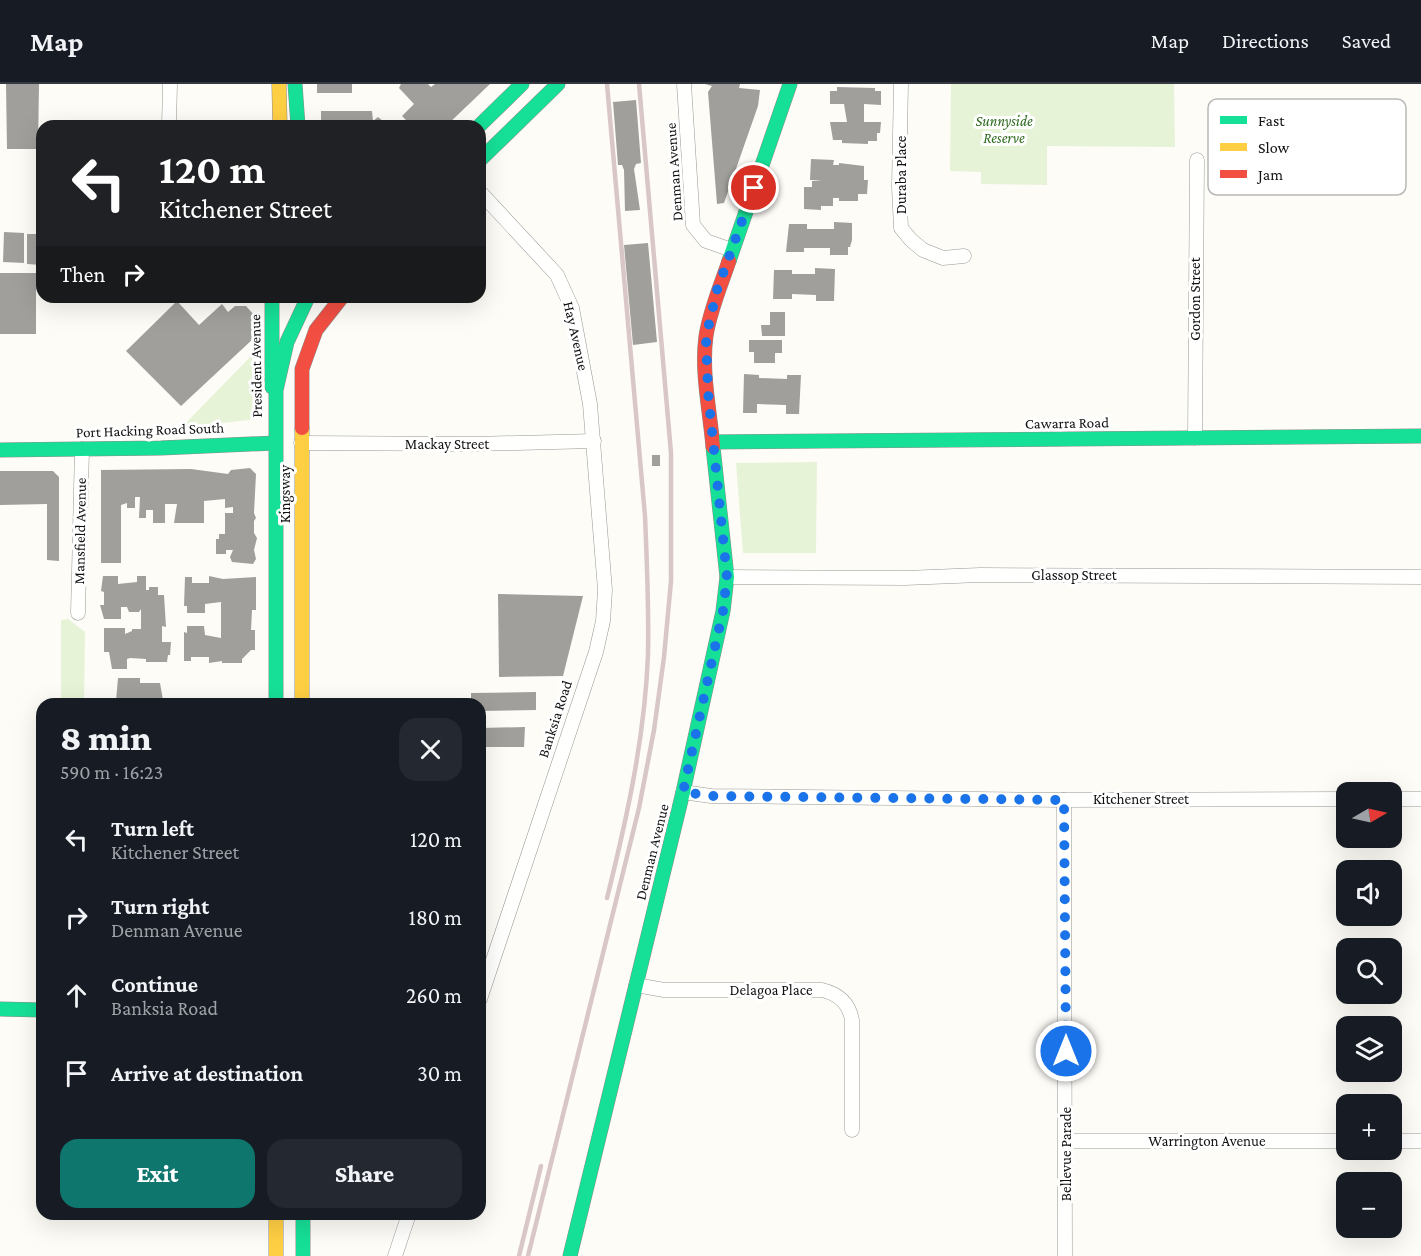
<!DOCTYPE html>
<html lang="en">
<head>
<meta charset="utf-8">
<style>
  :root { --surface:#171b24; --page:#242831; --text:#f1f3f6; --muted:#9ea1a6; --line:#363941; --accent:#0f766e }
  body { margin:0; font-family:"Crimson Pro",serif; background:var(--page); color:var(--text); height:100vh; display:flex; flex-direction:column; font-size:22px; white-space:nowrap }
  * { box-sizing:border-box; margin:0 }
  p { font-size:20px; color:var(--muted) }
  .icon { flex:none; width:33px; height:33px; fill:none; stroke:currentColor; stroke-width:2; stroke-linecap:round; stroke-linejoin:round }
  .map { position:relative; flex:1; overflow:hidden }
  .drawer { position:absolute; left:36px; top:614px; width:450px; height:522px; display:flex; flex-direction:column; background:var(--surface); border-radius:18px; box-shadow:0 6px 24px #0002 }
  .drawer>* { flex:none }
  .guide { position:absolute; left:36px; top:36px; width:450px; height:183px; border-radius:18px; box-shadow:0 6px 24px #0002; background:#202124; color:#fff; overflow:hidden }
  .needle { width:39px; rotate:81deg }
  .fabs { position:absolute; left:1336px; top:698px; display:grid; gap:12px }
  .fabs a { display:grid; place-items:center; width:66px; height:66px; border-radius:12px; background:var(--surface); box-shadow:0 6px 24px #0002; font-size:30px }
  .pin { position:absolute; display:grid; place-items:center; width:51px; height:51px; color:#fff; margin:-26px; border:3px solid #fff; border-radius:50%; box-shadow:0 2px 6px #0007 }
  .me { position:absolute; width:66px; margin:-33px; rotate:0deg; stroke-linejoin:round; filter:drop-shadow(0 0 4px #0008) }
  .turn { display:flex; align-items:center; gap:21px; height:126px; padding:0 24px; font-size:27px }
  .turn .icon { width:78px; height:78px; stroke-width:2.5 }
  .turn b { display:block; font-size:42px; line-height:51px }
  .then { display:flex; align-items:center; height:57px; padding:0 24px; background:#0003; gap:12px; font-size:22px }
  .round { display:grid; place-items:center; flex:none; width:63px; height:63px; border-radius:18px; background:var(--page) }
  .overview { display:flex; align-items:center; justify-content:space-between; height:102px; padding:0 24px }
  h1 { font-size:36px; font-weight:800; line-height:45px }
  .action { display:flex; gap:12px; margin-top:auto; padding:12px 24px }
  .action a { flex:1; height:69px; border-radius:18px; background:var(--accent); color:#fff; font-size:24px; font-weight:800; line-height:69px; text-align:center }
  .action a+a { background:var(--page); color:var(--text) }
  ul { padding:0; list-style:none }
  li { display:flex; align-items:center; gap:18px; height:78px; padding:0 24px }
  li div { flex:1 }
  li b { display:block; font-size:22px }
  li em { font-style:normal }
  header { display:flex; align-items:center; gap:36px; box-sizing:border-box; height:84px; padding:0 30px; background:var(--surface); border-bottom:2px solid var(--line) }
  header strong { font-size:28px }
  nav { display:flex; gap:33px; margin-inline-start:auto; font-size:21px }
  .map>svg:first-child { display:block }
  .green { fill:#e7f3d7 }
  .building { fill:#a19f9c }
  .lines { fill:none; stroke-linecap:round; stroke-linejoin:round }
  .street-casing { stroke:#979795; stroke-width:15 }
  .fast-casing { stroke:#8e8d8b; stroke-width:15 }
  .slow-casing { stroke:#8e8d8b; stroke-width:15 }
  .jam-casing { stroke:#8e8d8b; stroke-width:15 }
  .street { stroke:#fffffe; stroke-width:14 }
  .fast { stroke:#16e098; stroke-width:14 }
  .slow { stroke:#ffcf43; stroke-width:14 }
  .jam { stroke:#f24e42; stroke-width:14 }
  .rail { stroke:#d9c6c7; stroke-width:4.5 }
  .route { stroke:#1a73e8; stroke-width:10; stroke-dasharray:0 18 }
  .labels { text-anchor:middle; stroke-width:6; stroke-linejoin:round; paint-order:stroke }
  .park-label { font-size:15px; font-style:italic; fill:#2f6b1f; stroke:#fff }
  .street-label { font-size:15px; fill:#111; stroke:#fff }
  .key { fill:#fff; stroke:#b8b8b8; stroke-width:1.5 }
  .key-label { font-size:16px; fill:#111 }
</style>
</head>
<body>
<header>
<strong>Map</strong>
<nav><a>Map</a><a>Directions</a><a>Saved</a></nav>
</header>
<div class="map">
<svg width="1421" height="1172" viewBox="0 0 1421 1172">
  <rect width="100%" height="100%" fill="#fdfcf7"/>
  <g class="green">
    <polygon points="951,0 1174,0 1175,63 1047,62 1047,101 981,100 981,88 950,87"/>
    <polygon points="252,271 257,335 181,344"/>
    <polygon points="817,378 816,469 743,469 736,379"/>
    <polygon points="68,535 85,548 84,619 61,619 61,536"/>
  </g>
  <g class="building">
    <polygon points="6,0 39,0 38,65 7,65"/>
    <rect x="317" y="0" width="35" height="9"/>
    <polygon points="401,0 428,0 431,3 435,0 490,0 446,42 412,42 402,32 414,20 399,4"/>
    <polygon points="705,0 740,0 739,4 760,6 758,22 724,119 717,120 708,8 712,2"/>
    <polygon points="837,3 875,4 875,7 881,7 881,21 864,20 864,38 881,38 880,49 877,49 877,57 868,57 868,60 842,59 842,56 833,56 830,38 847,38 844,20 830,20 830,7 837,7"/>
    <polygon points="636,16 641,79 636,80 634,85 640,126 625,127 624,86 622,81 618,81 613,18"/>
    <polygon points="321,27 372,27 373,37 378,33 389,42 321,42"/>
    <polygon points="811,75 834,76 833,81 839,81 839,79 864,82 864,96 868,96 867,110 858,110 858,117 839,117 839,114 833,114 833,122 821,122 821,126 804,125 804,103 812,103 812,97 822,96 810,96"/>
    <polygon points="834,138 852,139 852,156 850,163 848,163 848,171 830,171 830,164 804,164 804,168 786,168 789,140 807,140 807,145 834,145"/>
    <polygon points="4,148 24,149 24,179 3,178"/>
    <polygon points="27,150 42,150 42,181 27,180"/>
    <polygon points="648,159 657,258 633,261 624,161"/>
    <polygon points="815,184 835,185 834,217 816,217 816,211 792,210 792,215 773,215 774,186 792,186 792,190 815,190"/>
    <rect x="0" y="189" width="36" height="61"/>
    <polygon points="177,217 199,241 222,220 228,228 235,222 246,222 255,232 254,254 181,322 126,267"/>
    <polygon points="770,228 785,228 785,252 762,252 761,241 770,241"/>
    <polygon points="749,256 782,256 782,269 775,269 775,279 754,279 754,268 749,268"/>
    <polygon points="744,290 759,291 759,294 787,295 787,291 801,291 799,330 786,330 786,321 757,320 757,329 743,329"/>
    <rect x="652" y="371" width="8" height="11"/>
    <polygon points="250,384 256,390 254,429 256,434 254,437 254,449 257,454 254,466 256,475 253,480 232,478 230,473 233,466 226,466 226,470 216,470 216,455 219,455 219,450 225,450 225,429 233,429 233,423 225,424 225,415 204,417 204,439 174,439 177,420 165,420 165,439 153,439 153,426 146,426 146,434 139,434 140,413 135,413 135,424 127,424 127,419 121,421 121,479 101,479 101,386 191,385 228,390 231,386"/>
    <polygon points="0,387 53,387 59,393 59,477 47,476 47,420 0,421"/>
    <polygon points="103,492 118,492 118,500 137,498 137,492 146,492 146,506 149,506 149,503 158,503 158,511 164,511 166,543 162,542 162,558 171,558 170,571 168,571 167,578 146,578 146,575 130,574 127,575 127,585 112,585 109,568 104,568 104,544 125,544 125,550 132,547 132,545 141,545 141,525 139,528 129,528 127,523 121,523 121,535 104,535 100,521 104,521 104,508 101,507"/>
    <polygon points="209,492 223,495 256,493 256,526 252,526 251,546 255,546 255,566 251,566 242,575 242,579 222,579 222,577 209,579 209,573 191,573 191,577 184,577 184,548 187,549 187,542 204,542 205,551 221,554 221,518 205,520 205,529 187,529 187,522 184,522 185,493 192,493 192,499 209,499"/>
    <polygon points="498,510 583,512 563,592 499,593"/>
    <polygon points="118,594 140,594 140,599 160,599 163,616 159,617 159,620 121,620 122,617 116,617"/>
    <polygon points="536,608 536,626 480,627 480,620 471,620 471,609"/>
    <polygon points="525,643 524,663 480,663 480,644"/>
  </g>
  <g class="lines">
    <g class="street-casing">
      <g id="street">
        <polyline points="684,0 693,141 706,157 732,166"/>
        <polyline points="901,0 899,103 901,144 911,156 923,166 943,174 964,172"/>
        <polyline points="169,42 170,0"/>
        <polyline points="480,108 557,191 572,224 590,320 605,506 603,537 596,568 480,915"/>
        <polyline points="1195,354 1197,76"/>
        <polyline points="301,359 474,360 594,357"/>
        <polyline points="727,493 905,494 980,491 1421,493"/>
        <polyline points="78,529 82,365"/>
        <polyline points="683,708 711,712 1064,716 1347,715"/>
        <polyline points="1392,715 1421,715"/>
        <polyline points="1064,716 1065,1172"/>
        <path d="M636 901 664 906H822C839 910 849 919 852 936V1046"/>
        <polyline points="1066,1057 1347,1057"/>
        <polyline points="1392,1057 1421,1057"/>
        <polyline points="395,1172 409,1130"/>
      </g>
    </g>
    <g class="fast-casing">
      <g id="fast">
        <polyline points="295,0 298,42"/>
        <polyline points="479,42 522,0"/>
        <polyline points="480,76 558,0"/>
        <polyline points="729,177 790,0"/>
        <polyline points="272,213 272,303"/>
        <polyline points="713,358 1421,352"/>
        <polyline points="0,366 161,364 275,359"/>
        <polyline points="276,620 276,306 287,258 308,213"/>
        <polyline points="0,925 42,926"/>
        <polyline points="303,1130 303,1172"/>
        <polyline points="570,1172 683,708 723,527 727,493 713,363"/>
      </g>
    </g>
    <g class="slow-casing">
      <g id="slow">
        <polyline points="279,0 280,42"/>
        <polyline points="302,344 302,620"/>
        <polyline points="276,1130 276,1172"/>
      </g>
    </g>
    <g class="jam-casing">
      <g id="jam">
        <polyline points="302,344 302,285 316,246 342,213"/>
        <path d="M713 363C710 327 701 288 706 252 710 226 721 201 729 177"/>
      </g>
    </g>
    <use href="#street" class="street"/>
    <use href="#fast" class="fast"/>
    <use href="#slow" class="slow"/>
    <use href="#jam" class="jam"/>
    <g class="rail">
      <path d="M607 0 645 432C647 478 649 524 648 570 645 652 627 734 607 814"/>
      <polyline points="519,1172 541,1082"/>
      <polyline points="528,1172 639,724 654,646 664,573 671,497 671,369 639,0"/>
    </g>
  </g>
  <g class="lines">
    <polyline class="route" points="754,104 717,206 706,253 708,308 727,493 723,527 683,708 711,712 1064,716 1066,967"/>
  </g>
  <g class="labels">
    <g class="park-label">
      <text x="1004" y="42">Sunnyside<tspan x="1004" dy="17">Reserve</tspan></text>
    </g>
    <g class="street-label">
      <text transform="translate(674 88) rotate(-94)" y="5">Denman Avenue</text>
      <text transform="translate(901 91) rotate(-90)" y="5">Duraba Place</text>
      <text transform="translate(1195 215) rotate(-90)" y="5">Gordon Street</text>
      <text transform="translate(576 252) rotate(77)" y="5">Hay Avenue</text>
      <text transform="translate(256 282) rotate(-91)" y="5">President Avenue</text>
      <text transform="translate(1067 339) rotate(-1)" y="5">Cawarra Road</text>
      <text transform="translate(150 346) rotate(-2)" y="5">Port Hacking Road South</text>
      <text x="447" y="365">Mackay Street</text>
      <text transform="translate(285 410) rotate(-90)" y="5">Kingsway</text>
      <text transform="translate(80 447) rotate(-89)" y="5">Mansfield Avenue</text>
      <text x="1074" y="496">Glassop Street</text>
      <text transform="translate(555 635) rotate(-72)" y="5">Banksia Road</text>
      <text x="1141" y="720">Kitchener Street</text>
      <text transform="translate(652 768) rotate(-76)" y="5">Denman Avenue</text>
      <text x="771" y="911">Delagoa Place</text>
      <text x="1207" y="1062">Warrington Avenue</text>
      <text transform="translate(1066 1070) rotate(-90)" y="5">Bellevue Parade</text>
    </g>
  </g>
  <rect x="1208" y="15" width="198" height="96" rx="9" class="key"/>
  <rect x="1220" y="32" width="27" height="8" fill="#16e098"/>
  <rect x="1220" y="59" width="27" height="8" fill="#ffcf43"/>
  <rect x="1220" y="86" width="27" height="8" fill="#f24e42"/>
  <g class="key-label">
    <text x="1258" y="42">Fast</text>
    <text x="1258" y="69">Slow</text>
    <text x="1258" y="96">Jam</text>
  </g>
</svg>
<div class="fabs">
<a><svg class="needle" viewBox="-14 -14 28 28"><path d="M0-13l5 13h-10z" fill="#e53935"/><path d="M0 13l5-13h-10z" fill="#9ea1a6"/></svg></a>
<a><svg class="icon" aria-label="sound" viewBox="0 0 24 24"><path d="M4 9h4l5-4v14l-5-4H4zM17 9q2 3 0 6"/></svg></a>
<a><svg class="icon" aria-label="search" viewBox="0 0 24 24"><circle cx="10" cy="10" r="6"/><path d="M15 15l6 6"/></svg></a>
<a><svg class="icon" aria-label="layers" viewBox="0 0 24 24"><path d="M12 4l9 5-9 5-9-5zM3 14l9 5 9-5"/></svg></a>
<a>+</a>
<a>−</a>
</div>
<div class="pin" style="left:754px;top:104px;background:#d93025"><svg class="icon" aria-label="arrive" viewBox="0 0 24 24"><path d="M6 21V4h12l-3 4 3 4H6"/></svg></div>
<svg class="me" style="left:1066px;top:967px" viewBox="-20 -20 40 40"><circle r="17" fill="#1a73e8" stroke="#fff" stroke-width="3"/><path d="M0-11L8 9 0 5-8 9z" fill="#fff"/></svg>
<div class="guide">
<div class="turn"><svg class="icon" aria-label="left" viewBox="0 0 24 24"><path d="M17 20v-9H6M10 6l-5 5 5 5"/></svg><div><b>120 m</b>Kitchener Street</div></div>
<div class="then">Then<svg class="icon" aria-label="right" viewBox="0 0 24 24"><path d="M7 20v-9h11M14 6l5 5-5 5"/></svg></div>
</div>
<section class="drawer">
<div class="overview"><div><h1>8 min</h1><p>590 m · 16:23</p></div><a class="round"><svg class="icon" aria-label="close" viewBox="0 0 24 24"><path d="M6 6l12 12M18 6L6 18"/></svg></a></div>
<ul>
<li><svg class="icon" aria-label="left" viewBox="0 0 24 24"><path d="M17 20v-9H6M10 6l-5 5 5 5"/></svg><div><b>Turn left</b><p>Kitchener Street</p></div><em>120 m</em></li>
<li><svg class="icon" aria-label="right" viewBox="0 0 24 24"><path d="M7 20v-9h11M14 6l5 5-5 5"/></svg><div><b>Turn right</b><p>Denman Avenue</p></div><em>180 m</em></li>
<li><svg class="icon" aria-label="ahead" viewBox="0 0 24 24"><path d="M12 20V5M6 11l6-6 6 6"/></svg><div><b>Continue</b><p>Banksia Road</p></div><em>260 m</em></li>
<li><svg class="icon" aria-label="arrive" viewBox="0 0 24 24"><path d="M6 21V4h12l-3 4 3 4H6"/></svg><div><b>Arrive at destination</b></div><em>30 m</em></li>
</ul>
<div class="action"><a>Exit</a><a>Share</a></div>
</section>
</div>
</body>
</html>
